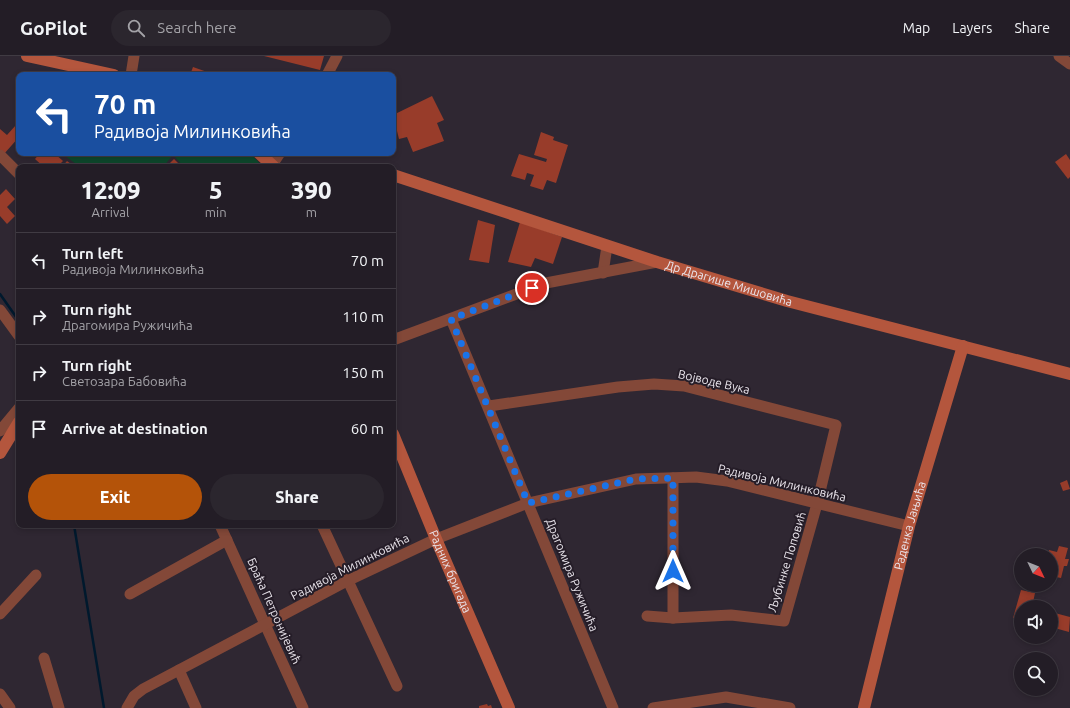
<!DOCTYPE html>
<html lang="en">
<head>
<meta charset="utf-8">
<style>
  :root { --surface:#231d26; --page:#2b262e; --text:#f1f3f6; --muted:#a3a2a7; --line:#403b43; --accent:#b45309 }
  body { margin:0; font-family:Ubuntu,sans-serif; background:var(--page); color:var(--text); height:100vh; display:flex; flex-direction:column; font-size:15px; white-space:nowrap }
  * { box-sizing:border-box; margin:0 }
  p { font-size:13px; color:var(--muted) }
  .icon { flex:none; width:22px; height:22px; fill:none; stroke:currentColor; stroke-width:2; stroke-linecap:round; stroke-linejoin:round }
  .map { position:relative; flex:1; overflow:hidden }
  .side { position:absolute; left:16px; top:108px; width:380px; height:364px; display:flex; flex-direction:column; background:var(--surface); border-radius:8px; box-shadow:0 2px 6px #0003,0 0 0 1px var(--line) }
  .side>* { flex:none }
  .top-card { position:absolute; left:16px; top:16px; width:380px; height:84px; border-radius:8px; box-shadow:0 2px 6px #0003,0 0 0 1px var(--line); background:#1a4fa0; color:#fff; overflow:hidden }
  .needle { width:26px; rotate:133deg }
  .tools { position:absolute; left:1014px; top:492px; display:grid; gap:8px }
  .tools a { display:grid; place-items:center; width:44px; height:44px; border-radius:50%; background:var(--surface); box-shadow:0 2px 6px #0003,0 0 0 1px var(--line); font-size:20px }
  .pin { position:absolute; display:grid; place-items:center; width:34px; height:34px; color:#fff; margin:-17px; border:2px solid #fff; border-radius:50%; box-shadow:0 1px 4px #0007 }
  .me { position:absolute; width:44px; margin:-22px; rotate:0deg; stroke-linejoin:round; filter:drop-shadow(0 0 3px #0008) }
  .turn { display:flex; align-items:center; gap:14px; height:84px; padding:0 12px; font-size:18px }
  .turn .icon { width:52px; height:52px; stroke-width:2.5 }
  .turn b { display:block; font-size:28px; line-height:34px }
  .eta { display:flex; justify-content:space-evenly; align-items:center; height:68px; text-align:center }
  .eta b { font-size:24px; font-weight:800; line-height:28px }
  .action { display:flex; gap:8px; margin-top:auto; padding:8px 12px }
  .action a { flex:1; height:46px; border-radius:24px; background:var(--accent); color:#fff; font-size:16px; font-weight:800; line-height:46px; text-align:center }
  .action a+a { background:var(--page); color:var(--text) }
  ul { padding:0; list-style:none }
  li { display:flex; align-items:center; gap:12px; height:56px; padding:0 12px; border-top:1px solid var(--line) }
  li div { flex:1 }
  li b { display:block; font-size:15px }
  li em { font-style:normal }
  header { display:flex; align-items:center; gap:24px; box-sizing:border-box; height:56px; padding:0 20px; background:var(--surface); border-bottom:1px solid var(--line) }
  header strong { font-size:19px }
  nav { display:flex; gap:22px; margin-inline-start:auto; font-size:14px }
  .search { width:280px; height:36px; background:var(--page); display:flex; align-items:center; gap:10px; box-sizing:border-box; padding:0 14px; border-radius:22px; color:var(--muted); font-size:15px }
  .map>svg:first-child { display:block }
  .green { fill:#0e482c }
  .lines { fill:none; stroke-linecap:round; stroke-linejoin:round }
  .stream { stroke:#00192d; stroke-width:2.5 }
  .building { fill:#983c2a }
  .street { stroke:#834838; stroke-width:11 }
  .secondary { stroke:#b4563d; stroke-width:12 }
  .route { stroke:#1a73e8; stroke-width:7; stroke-dasharray:0 12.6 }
  .labels { text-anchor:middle; stroke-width:4; stroke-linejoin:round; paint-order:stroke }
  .street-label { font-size:12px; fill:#eae5ec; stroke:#251d28 }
</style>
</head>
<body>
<header>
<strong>GoPilot</strong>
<div class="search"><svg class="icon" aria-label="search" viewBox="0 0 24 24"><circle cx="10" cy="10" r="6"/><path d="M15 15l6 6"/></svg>Search here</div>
<nav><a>Map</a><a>Layers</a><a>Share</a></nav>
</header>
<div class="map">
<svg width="1070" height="652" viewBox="0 0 1070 652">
  <rect width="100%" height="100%" fill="#2f2732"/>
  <polygon class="green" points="61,97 250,97 263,111 184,111 173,99 163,111 80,111"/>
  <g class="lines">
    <g class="stream">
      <polyline points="0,238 19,265"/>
      <polyline points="74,469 104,652"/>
    </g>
  </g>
  <g class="building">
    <polygon points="264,0 324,0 320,14"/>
    <polygon points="193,11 210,17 209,19 190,19"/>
    <polygon points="432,40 444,64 437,67 444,85 413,96 407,81 399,83 393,59"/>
    <polygon points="16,69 19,72 19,81 4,98 0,94 0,73 7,79"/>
    <polygon points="541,76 554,81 553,84 568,89 556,127 547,124 543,134 530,130 534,119 527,117 525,124 511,120 519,98 546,106 547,103 534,99"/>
    <polygon points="40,97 54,97 63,105 57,111 44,111 35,103"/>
    <polygon points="1066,98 1070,104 1070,121 1068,123 1055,106"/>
    <polygon points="174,103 182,111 172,111 169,108"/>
    <polygon points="67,105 75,111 62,111"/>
    <polygon points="6,133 15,143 7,151 15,160 7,168 0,160 0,139"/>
    <polygon points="478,164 495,169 489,207 469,204"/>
    <polygon points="520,166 562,181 553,208 535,202 531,211 508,206"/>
    <polygon points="1067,424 1070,433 1063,435 1060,427"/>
    <polygon points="1059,490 1068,492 1065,503 1069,503 1067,510 1064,510 1061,522 1051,520 1051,499 1048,499 1049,494 1057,496"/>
    <polygon points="1021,534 1035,537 1032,551 1021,551 1021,564 1013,562"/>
    <polygon points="1051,556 1070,561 1069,576 1051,571"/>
    <polygon points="487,648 488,650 491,649 492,652 479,652 479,650"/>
  </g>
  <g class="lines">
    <g class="street">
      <polyline points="1059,0 1070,8"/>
      <polyline points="131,19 134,0"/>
      <polyline points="327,19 337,0"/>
      <polyline points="0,99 19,118"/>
      <polyline points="272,109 280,97"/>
      <polyline points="603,217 607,190"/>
      <polyline points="0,254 19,280"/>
      <polyline points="451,263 613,652"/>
      <polyline points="393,284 546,227 657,206"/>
      <polyline points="489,350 618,331 654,328 684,330 836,369 817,448 784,565 731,559 673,562 647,560"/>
      <polyline points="0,375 19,352"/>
      <polyline points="220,469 303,652"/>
      <polyline points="322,469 397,630"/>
      <polyline points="130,538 227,484"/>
      <polyline points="0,558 36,519"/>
      <polyline points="673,562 673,422"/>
      <polyline points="44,602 59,652"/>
      <polyline points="179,614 196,652"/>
      <polyline points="0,638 10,652"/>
      <polyline points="127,652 134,640 143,633 347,525 436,483 528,447 636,423 696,421 727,425 909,470"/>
      <polyline points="653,652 726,641 790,652"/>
    </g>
    <g class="secondary">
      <polyline points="27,0 114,19"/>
      <polyline points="259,97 274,111"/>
      <path id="s1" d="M393 119 657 206 787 245 1070 318"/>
      <path id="s2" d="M393 378 436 483 509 652"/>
      <polyline points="0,397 19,366"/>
      <path id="s3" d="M864 652 909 470 963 290"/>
    </g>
  </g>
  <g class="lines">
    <polyline class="route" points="532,232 451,263 528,447 636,423 673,422 673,515"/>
  </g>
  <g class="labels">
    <g class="street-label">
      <text dy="4" stroke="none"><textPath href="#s1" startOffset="353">Др Драгише Мишовића</textPath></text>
      <text transform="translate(714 326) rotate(13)" y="4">Војводе Вука</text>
      <text transform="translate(782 427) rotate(13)" y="4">Радивоја Милинковића</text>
      <text dy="4" stroke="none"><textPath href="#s3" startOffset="188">Раденка Јањића</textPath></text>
      <text transform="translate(787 506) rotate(-73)" y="4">Љубинке Поповић</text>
      <text transform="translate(350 511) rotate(-27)" y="4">Радивоја Милинковића</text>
      <text dy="4" stroke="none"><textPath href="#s2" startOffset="149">Радних бригада</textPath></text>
      <text transform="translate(572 519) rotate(68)" y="4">Драгомира Ружичића</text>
      <text transform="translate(274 555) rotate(66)" y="4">Браћа Петронијевић</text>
    </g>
  </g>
</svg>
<div class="tools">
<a><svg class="needle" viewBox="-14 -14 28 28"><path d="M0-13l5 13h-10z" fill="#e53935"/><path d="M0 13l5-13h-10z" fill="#a3a2a7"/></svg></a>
<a><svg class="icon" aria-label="sound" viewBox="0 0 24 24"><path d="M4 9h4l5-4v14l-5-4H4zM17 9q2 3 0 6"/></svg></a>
<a><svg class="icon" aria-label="search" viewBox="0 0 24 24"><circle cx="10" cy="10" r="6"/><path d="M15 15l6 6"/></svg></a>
</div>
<div class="pin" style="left:532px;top:232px;background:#d93025"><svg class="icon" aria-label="arrive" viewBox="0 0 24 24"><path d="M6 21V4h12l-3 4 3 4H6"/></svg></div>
<svg class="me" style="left:673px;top:515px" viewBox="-20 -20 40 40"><path d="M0-17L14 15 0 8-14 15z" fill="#1a73e8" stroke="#fff" stroke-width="4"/></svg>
<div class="top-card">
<div class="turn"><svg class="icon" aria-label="left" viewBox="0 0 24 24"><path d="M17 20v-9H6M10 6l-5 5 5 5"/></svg><div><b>70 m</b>Радивоја Милинковића</div></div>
</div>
<section class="side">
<div class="eta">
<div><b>12:09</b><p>Arrival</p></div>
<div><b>5</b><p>min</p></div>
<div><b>390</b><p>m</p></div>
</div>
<ul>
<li><svg class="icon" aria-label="left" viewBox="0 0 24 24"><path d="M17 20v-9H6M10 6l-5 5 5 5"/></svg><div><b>Turn left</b><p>Радивоја Милинковића</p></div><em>70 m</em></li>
<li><svg class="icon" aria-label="right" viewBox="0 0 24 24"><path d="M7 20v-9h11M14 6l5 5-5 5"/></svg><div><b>Turn right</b><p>Драгомира Ружичића</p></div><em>110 m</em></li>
<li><svg class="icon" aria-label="right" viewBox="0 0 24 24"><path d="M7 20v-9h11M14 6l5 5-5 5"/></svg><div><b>Turn right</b><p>Светозара Бабовића</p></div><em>150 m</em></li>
<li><svg class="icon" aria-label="arrive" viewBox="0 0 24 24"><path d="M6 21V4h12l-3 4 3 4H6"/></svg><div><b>Arrive at destination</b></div><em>60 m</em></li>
</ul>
<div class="action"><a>Exit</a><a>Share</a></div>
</section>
</div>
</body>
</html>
